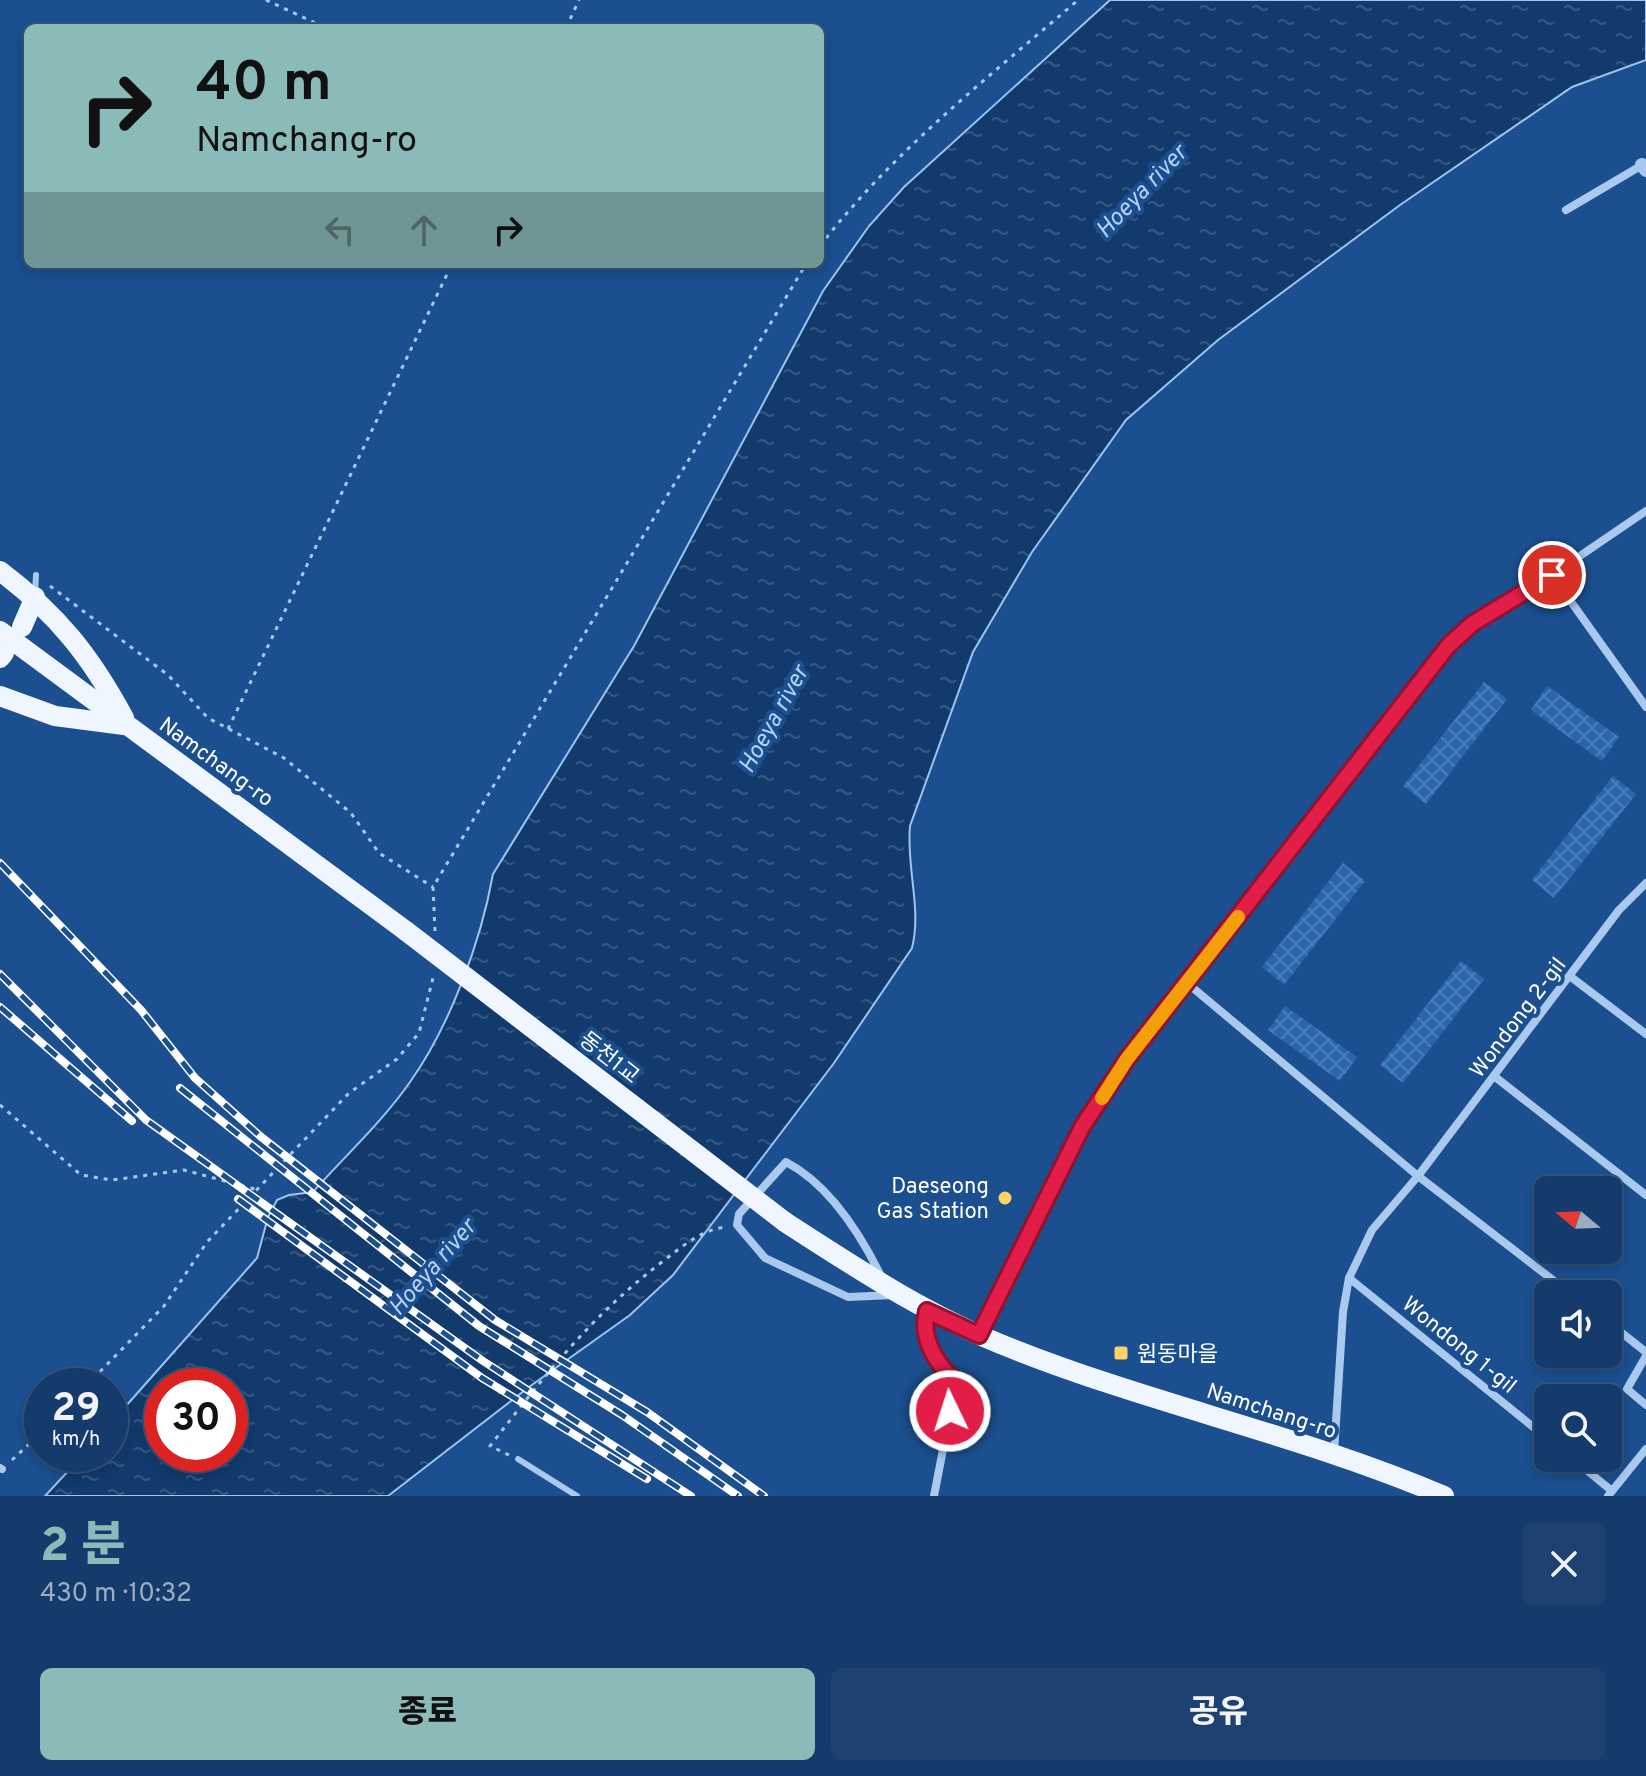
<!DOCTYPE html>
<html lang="ko">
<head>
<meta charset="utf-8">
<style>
  :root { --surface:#143b6b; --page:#1d4271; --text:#f1f3f6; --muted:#9dadc1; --line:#33557e; --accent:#8bbbb9 }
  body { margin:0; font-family:Overpass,"Noto Sans KR",sans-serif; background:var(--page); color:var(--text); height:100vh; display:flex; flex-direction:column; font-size:30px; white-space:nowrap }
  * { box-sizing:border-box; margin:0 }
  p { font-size:26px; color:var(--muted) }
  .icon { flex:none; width:44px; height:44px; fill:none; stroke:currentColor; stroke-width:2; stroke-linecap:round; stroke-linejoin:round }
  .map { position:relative; height:1496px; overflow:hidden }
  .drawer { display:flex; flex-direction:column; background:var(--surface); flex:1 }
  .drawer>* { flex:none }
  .banner { position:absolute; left:24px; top:24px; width:800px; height:244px; border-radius:12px; box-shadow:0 4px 12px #0003,0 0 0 2px var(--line); background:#8bbbb9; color:#111; overflow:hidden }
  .needle { width:52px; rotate:289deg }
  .buttons { position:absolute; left:1534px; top:1176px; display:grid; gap:16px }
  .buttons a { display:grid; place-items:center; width:88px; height:88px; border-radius:12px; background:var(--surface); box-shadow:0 4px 12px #0003,0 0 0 2px var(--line); font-size:40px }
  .speed { position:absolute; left:24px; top:1368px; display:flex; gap:16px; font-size:40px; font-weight:700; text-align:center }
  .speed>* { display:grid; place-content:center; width:104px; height:104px; border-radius:50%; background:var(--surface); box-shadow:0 4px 12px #0003,0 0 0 2px var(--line); line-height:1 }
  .speed small { font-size:20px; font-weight:400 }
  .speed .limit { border:12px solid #d22; background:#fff; color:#111 }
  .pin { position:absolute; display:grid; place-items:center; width:68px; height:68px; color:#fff; margin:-34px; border:4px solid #fff; border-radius:50%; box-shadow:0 2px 8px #0007 }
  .me { position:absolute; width:88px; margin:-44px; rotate:356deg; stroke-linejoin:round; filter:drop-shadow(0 0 6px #0008) }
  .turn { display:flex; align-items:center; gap:28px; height:168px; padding:0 40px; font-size:36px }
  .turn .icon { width:104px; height:104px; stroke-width:2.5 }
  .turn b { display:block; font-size:56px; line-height:68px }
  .lanes { display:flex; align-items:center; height:76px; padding:0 40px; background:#0003; justify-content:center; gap:40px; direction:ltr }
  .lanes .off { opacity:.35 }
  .round { display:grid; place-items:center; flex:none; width:84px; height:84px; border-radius:12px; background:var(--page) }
  .head { display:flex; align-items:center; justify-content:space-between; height:136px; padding:0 40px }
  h1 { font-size:48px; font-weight:800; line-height:60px; color:var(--accent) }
  .action { display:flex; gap:16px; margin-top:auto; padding:16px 40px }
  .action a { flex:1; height:92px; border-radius:12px; background:var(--accent); color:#111; font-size:32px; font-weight:800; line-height:92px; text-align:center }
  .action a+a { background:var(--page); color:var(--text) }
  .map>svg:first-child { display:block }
  .water { fill:url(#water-ripples); stroke:#9cc4f0; stroke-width:2; fill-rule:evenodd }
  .building { fill:url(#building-cross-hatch) }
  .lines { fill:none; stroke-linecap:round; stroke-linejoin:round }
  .path { stroke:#a9c9ee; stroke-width:3; stroke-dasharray:4 6; stroke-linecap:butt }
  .service { stroke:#a9c9ee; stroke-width:6 }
  .minor { stroke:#a9c9ee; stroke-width:8 }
  .tertiary { stroke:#a9c9ee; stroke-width:14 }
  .primary { stroke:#f0f6ff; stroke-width:20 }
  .rail-casing { stroke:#fff; stroke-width:8 }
  .rail { stroke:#1b4f8f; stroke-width:5; stroke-dasharray:15; stroke-linecap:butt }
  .primary-bridge { stroke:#f0f6ff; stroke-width:20 }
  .route-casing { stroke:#92132f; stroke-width:20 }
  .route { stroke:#e11d48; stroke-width:14 }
  .slow { stroke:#f59e0b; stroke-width:14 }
  .poi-dot { fill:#ffd166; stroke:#1b4f8f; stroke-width:3 }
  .labels { text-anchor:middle; stroke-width:8; stroke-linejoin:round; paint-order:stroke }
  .street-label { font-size:22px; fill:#fff; stroke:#1b4f8f }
  .poi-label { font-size:22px; fill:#fff; stroke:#1b4f8f; text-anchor:end }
  .water-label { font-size:24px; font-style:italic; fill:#b5d3f5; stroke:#1b4f8f }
</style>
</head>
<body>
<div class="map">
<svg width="1646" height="1496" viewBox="0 0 1646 1496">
  <defs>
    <pattern id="water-ripples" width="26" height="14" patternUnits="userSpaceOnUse" patternTransform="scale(2)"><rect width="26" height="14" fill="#123a6d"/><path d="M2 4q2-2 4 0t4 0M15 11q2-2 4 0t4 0" fill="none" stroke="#365883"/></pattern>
    <pattern id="building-cross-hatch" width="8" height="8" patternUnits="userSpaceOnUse" patternTransform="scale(2)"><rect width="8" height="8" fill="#2a66ad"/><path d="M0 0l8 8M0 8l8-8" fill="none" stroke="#4a7db9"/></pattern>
  </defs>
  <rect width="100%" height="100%" fill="#1b4f8f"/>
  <path class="water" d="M1110 0H1646V60L1572 87 1400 205 1218 340 1126 420 1032 552 973 652 910 826C906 867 922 908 912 948L834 1063 673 1275 630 1315 529 1387 388 1496H45L84 1454H110V1424L257 1258 268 1217 277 1200 289 1195 313 1192C345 1156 383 1121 410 1082 450 1026 481 941 493 874L634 646 823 291 869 226 904 187ZM162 1386H230V1454H162Z"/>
  <g class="building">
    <polygon points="1484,682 1507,699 1426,804 1403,786"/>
    <polygon points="1547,686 1619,737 1602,761 1531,710"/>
    <polygon points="1613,776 1636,794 1554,898 1532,880"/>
    <polygon points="1343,863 1365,881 1284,985 1262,967"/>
    <polygon points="1461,961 1484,979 1403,1083 1380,1065"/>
    <polygon points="1285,1006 1357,1057 1340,1081 1268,1030"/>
  </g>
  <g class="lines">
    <g class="path">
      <polyline points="266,0 326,28"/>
      <polyline points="566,28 579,0"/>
      <path d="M820 246C892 152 989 77 1078 0"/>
      <polyline points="50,586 168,675 208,718 284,758 351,813 379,853 433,887"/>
      <polyline points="228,729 452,264"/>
      <polyline points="435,931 433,887 806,264"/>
      <polyline points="0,1105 81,1175 112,1180 184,1170 258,1190"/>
      <polyline points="86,1386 164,1306 207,1242 349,1093 397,1059 419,1033 434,974"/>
      <path d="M509 1455 490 1446C545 1375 590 1317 662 1262 683 1246 699 1231 725 1227"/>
      <polyline points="12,1460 42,1432"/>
    </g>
    <g class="service">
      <polyline points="35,594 36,575"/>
      <polyline points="518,1459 577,1496"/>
    </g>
    <g class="minor">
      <polyline points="1566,210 1644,164"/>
      <polyline points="1552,575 1646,707"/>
      <polyline points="1571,977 1646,1034"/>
      <polyline points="1187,983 1418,1176 1571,1294"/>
      <polyline points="1494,1076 1646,1195"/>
      <path d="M882 1278C861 1235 830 1185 786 1162L739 1214 737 1225 765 1258 848 1297 894 1295"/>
      <polyline points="1349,1278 1548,1439"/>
      <path d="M927 1311C920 1339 935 1363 956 1382L934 1496"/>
      <polyline points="1608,1322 1646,1352"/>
      <polyline points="979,1334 1082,1127 1127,1059 1448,646 1472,624 1552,575 1646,511"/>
      <polyline points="1646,1356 1627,1389 1646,1405"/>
      <polyline points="1334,1453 1343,1312 1349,1278 1372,1230 1418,1176 1619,910 1646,883"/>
      <polyline points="1572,1458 1612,1491"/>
      <polyline points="0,1468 2,1469"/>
      <polyline points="1608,1496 1646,1449"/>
    </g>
    <polyline class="tertiary" points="1642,165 1646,170"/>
    <g class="primary">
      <path d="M0 571C57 614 90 655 124 718"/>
      <polyline points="22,627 35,597"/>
      <polyline points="0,631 406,931"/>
      <polyline points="0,658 4,653"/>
      <polyline points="0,696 55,716 124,725"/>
      <path d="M785 1222C859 1270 930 1317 1013 1349 1154 1405 1304 1436 1444 1496"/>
    </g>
    <g class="rail-casing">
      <g id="rail">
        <polyline points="0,863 141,1010 195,1078 260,1136 495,1320 647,1412 764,1496"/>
        <polyline points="0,974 146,1120 483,1361 691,1496"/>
        <polyline points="0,1007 132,1121"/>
        <polyline points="180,1088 479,1326 622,1415 738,1496"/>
        <polyline points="238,1199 482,1378 647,1479"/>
      </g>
    </g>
    <use href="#rail" class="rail"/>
    <polyline class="primary-bridge" points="406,931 785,1222"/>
  </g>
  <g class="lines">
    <g class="route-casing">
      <path id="route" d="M950 1411 956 1382C936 1363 920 1339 927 1311L979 1335 1082 1127 1127 1059 1448 646 1472 624 1552 575"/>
    </g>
    <use href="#route" class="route"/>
    <polyline class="slow" points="1102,1098 1127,1059 1238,917"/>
  </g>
  <g class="poi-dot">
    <circle cx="1005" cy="1198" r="8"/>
    <rect x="1113" y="1345" width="16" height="16" rx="4"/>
  </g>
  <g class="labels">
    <g class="street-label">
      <text transform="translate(217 761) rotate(36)" y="8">Namchang-ro</text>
      <text transform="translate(1517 1017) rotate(-53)" y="8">Wondong 2-gil</text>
      <text transform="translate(610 1057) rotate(38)" y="8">동천1교</text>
      <text transform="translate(1460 1344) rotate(39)" y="8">Wondong 1-gil</text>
      <text transform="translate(1272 1410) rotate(18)" y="8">Namchang-ro</text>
    </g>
    <g class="poi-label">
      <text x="989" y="1193">Daeseong<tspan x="989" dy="25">Gas Station</tspan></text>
      <text x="1137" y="1361" text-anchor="start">원동마을</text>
    </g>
    <g class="water-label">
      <text transform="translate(1141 191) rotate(-46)" y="8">Hoeya river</text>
      <text transform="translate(773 719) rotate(-61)" y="8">Hoeya river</text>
      <text transform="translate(432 1267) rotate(-49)" y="8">Hoeya river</text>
    </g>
  </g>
</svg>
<div class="buttons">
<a><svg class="needle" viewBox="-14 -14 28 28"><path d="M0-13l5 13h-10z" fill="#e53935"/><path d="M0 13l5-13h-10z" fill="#9dadc1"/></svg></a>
<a><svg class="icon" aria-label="sound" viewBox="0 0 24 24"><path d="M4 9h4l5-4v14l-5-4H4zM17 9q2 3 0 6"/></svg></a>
<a><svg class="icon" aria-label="search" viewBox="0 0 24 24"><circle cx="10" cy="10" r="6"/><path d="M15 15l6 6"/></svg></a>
</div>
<div class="speed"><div>29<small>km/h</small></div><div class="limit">30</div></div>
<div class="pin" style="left:1552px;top:575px;background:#d93025"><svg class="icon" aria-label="arrive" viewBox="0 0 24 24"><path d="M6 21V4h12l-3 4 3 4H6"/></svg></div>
<svg class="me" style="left:950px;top:1411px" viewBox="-20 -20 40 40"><circle r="17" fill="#e11d48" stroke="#fff" stroke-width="3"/><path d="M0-11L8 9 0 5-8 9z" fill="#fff"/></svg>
<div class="banner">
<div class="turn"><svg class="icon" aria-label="right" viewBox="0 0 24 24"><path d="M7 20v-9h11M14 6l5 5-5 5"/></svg><div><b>40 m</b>Namchang-ro</div></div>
<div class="lanes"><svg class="icon off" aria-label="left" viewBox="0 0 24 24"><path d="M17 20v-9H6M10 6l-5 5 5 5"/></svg><svg class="icon off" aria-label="ahead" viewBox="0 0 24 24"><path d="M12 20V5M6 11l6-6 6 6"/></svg><svg class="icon" aria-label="right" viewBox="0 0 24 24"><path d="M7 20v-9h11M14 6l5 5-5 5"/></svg></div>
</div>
</div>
<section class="drawer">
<div class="head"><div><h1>2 분</h1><p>430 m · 10:32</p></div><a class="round"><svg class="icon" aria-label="close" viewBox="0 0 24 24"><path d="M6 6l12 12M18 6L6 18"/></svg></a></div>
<div class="action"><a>종료</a><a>공유</a></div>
</section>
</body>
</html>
